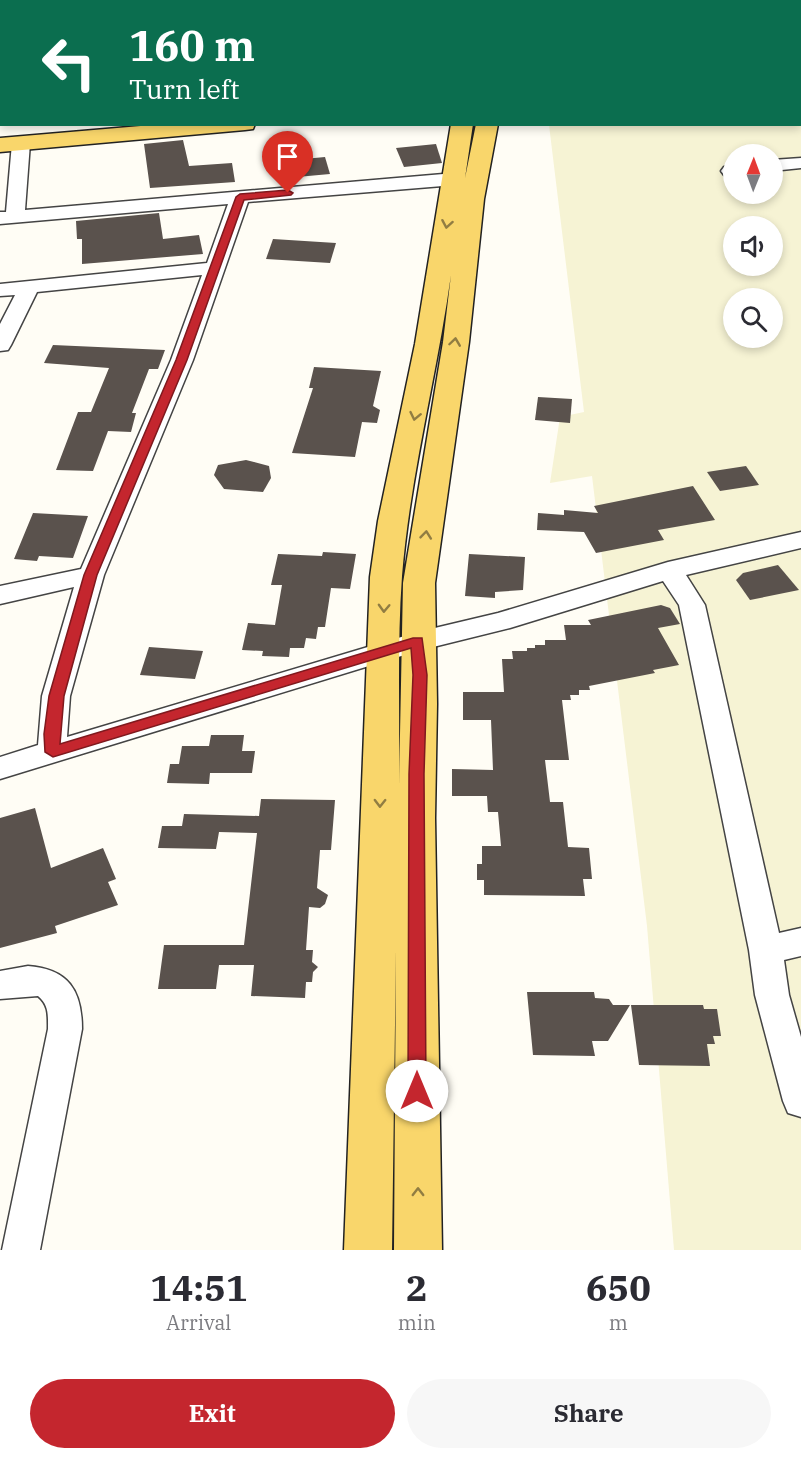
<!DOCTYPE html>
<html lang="en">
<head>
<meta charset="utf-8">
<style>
  :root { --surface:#fff; --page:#f7f7f7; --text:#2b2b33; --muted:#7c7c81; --accent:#c4262e }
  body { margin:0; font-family:"IBM Plex Serif",serif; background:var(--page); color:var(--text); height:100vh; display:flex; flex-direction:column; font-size:22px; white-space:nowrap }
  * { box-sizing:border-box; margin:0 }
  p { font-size:20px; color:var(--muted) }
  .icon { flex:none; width:33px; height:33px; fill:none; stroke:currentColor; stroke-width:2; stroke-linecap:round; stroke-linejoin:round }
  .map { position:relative; height:1250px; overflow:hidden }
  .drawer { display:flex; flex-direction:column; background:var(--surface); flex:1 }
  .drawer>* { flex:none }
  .guide { position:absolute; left:0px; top:0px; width:801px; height:126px; box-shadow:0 3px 9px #0003; background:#0b6e4f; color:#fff; overflow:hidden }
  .needle { width:39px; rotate:1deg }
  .fabs { position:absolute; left:723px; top:144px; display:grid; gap:12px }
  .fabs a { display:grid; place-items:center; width:60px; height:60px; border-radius:50%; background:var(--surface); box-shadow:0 3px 9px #0003; font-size:30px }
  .pin { position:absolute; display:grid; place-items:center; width:51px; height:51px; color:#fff; margin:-62px -26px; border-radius:50% 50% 50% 0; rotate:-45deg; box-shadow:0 0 6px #0007 }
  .pin .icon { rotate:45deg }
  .me { position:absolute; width:66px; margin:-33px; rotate:0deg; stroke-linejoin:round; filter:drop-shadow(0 0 4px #0008) }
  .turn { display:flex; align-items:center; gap:21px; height:126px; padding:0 30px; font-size:27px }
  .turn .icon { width:78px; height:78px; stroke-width:2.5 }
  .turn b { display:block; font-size:42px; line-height:51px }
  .eta { display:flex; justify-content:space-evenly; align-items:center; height:102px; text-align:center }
  .eta b { font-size:36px; font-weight:700; line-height:42px }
  .cta { display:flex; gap:12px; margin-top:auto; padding:12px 30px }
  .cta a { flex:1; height:69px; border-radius:36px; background:var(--accent); color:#fff; font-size:24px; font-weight:700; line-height:69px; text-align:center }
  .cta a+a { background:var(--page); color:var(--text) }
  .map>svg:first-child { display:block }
  .farmland { fill:#f6f3d4; fill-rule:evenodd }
  .building { fill:#5a524d }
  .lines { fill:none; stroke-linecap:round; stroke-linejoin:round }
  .minor-casing { stroke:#444; stroke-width:3 }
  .major-casing { stroke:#222; stroke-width:3 }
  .minor { fill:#fff; fill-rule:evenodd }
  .major { fill:#f9d66b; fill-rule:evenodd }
  .oneway { stroke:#917d42 }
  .route { fill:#c4262e; stroke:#7f191e; stroke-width:1.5 }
</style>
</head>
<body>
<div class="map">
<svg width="801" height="1250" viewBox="0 0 801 1250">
  <rect width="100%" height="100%" fill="#fffdf5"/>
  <path class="farmland" d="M543 0H801V1250H674L647 926 592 476 550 483 560 417 584 412 549 125 800 124V2ZM734 154H772V194H734ZM734 226H772V266H734ZM734 298H772V338H734Z"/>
  <g class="building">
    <polygon points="183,140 189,166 232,163 235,182 150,188 144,144"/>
    <polygon points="436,144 442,163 404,167 396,148"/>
    <polygon points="325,157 330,174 297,177 293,160"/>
    <polygon points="159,213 163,239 199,235 203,254 82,264 82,239 77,239 76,221"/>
    <polygon points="273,239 336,243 330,263 266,259"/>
    <polygon points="53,345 165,350 158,369 149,369 132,413 136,413 131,432 108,431 93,471 56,470 78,412 91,412 109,368 44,363"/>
    <polygon points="314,367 381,371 373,406 380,410 377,423 362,422 355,457 292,453 313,388 309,388"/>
    <polygon points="538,397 572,399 570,423 535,420"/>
    <polygon points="246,460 269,466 271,478 263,492 224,489 214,475 218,465"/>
    <polygon points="746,466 759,485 720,491 707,472"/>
    <polygon points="693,486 715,520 658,530 664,540 596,553 584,532 537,530 538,513 564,515 564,510 598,513 594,506"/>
    <polygon points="33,513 88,516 73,558 39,556 37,561 14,559"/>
    <polygon points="323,552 356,554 350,589 331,588 325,627 318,627 316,639 306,638 304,648 290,648 289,657 262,656 263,651 242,650 248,623 275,625 282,585 271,585 278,554 322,556"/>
    <polygon points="469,554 525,557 523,590 495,592 495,598 465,596"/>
    <polygon points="778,565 799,590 750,600 736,580 743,573"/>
    <polygon points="661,605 670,608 680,624 658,628 679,665 653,670 655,673 589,686 590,690 579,690 579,695 570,695 571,700 562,700 569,760 545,760 550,802 563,802 568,847 589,848 592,879 583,879 585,896 484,895 484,880 477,880 477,864 482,864 482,846 501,846 498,812 488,812 487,796 452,796 452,769 493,770 491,720 463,720 463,692 504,692 502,659 513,659 512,651 527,651 527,648 535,648 535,645 545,645 545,640 566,640 564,625 591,625 588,620"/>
    <polygon points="149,647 203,651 195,679 140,675"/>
    <polygon points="211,735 244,735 242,751 255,751 252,773 210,773 209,784 167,783 170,764 179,764 182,746 209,746"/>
    <polygon points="261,799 335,800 331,850 320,850 317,888 328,895 325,904 320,908 309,907 306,950 313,950 312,962 318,967 313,972 312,982 306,982 305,998 251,996 254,965 219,965 216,989 158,989 164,945 244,945 257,833 219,832 216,849 158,848 162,826 182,826 184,814 259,816"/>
    <polygon points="35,808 51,868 103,848 116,879 108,882 118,905 55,926 57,933 0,948 0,818"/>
    <polygon points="527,992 594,992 595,998 609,999 613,1005 630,1005 608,1041 592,1041 595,1056 533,1055"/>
    <polygon points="631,1005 703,1005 704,1009 717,1009 721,1036 713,1036 715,1044 707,1044 710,1066 639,1065"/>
  </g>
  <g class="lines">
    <g class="minor-casing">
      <g id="minor">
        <rect x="7" y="0" width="16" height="2"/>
        <polygon points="134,0 150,0 150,2 135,2"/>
        <polygon points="346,0 362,0 346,2"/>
        <rect x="0" y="13" width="2" height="10"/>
        <rect x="800" y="49" width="1" height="10"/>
        <rect x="800" y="86" width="1" height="10"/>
        <polygon points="21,138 30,143 25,210 455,173 464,179 455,185 248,202 193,360 104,575 70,696 67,737 418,632 498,613 668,562 801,532 801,548 686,575 705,605 779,933 801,928 801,956 784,960 789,995 801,1037 801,1117 788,1113 783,1101 755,995 749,950 679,605 663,581 510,628 421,650 0,779 0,757 38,745 42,696 74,587 0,604 0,586 81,569 171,360 202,275 37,292 11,345 8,350 0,351 0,324 15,295 0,296 0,284 207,263 228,204 0,224 0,212 6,212 12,143"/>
        <polygon points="801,158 801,168 772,171 772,160"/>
        <polygon points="734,165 734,177 724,175 721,171 724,167"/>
        <path d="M28 966C68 969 82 990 82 1029L40 1250H2L48 1029C48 1015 49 1005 38 996L0 999V971Z"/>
      </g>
    </g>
    <g class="major-casing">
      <g id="major">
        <polygon points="475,0 493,0 474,2"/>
        <polygon points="164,124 255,124 253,129 245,130 0,152 0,138"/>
        <path d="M451 124H473L465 178 476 124H498L484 199 469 342 435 583 437 704 435 818 442 1250H394L396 949 392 1250H344L370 577 378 521 415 344ZM451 275 443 342 403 583 399 785C400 715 397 645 402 576 410 475 437 375 451 275Z"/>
      </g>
    </g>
    <use href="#minor" class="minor"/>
    <use href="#major" class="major"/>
  </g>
  <defs><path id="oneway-chevron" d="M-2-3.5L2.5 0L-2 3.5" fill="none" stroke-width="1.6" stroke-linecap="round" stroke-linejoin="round" transform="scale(1.5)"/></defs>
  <g class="oneway">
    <use href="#oneway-chevron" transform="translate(447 224) rotate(100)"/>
    <use href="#oneway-chevron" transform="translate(455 342) rotate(-82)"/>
    <use href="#oneway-chevron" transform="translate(415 416) rotate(102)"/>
    <use href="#oneway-chevron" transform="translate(426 535) rotate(-84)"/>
    <use href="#oneway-chevron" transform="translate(384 608) rotate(92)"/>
    <use href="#oneway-chevron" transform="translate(380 803) rotate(91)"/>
    <use href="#oneway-chevron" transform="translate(418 1192) rotate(-90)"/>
  </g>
  <polygon class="route" points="288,190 293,193 291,195 244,200 187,360 97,575 64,696 60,744 413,638 422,638 427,675 424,774 426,1091 424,1097 417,1099 411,1097 408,1091 409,774 413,675 411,648 53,757 45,752 44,734 49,696 84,575 176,360 236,197 240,194"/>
</svg>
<div class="fabs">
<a><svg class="needle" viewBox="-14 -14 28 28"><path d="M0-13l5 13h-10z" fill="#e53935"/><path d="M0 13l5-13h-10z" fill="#7c7c81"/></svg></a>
<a><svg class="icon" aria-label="sound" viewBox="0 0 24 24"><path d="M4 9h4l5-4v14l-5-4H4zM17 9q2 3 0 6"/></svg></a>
<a><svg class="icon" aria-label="search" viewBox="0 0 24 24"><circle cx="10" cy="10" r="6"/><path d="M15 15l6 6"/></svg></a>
</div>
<div class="pin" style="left:288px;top:193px;background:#d93025"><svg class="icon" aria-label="arrive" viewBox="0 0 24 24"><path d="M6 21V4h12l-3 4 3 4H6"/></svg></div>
<svg class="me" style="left:417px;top:1091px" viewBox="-20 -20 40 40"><circle r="19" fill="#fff"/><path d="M0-13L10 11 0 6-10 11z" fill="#c4262e"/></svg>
<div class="guide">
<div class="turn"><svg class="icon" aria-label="left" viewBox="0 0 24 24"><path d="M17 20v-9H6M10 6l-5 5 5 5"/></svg><div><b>160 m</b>Turn left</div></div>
</div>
</div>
<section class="drawer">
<div class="eta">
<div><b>14:51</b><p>Arrival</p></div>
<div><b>2</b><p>min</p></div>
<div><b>650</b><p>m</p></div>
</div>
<div class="cta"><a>Exit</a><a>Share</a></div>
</section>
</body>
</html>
